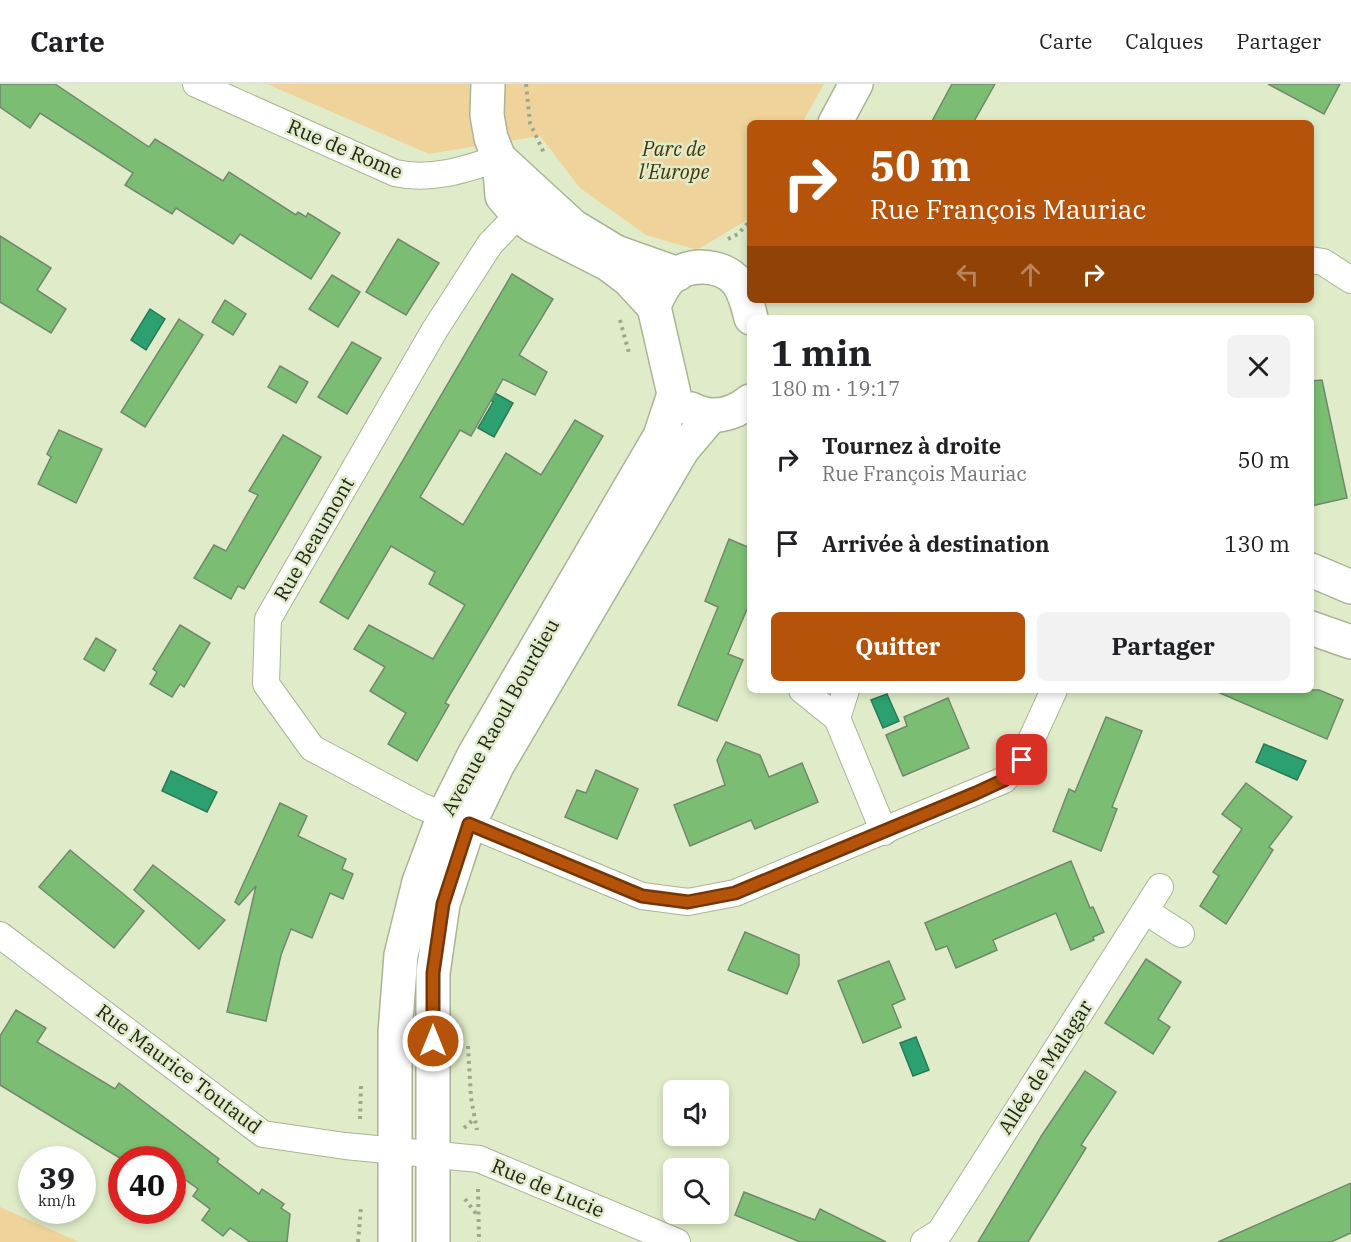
<!DOCTYPE html>
<html lang="fr">
<head>
<meta charset="utf-8">
<style>
  :root { --surface:#fff; --page:#f2f2f2; --text:#202124; --muted:#757577; --line:#e0e0e0; --accent:#b45309 }
  body { margin:0; font-family:"IBM Plex Serif",serif; background:var(--page); color:var(--text); height:100vh; display:flex; flex-direction:column; font-size:22px; white-space:nowrap }
  * { box-sizing:border-box; margin:0 }
  p { font-size:20px; color:var(--muted) }
  .icon { flex:none; width:33px; height:33px; fill:none; stroke:currentColor; stroke-width:2; stroke-linecap:round; stroke-linejoin:round }
  .map { position:relative; flex:1; overflow:hidden }
  .sheet { position:absolute; left:747px; top:231px; width:567px; height:378px; display:flex; flex-direction:column; background:var(--surface); border-radius:9px; box-shadow:0 3px 9px #0003 }
  .sheet>* { flex:none }
  .hud { position:absolute; left:747px; top:36px; width:567px; height:183px; border-radius:9px; box-shadow:0 3px 9px #0003; background:#b45309; color:#fff; overflow:hidden }
  .fabs { position:absolute; left:663px; top:996px; display:grid; gap:12px }
  .fabs a { display:grid; place-items:center; width:66px; height:66px; border-radius:9px; background:var(--surface); box-shadow:0 3px 9px #0003; font-size:30px }
  .speed { position:absolute; left:18px; top:1062px; display:flex; gap:12px; font-size:30px; font-weight:700; text-align:center }
  .speed>* { display:grid; place-content:center; width:78px; height:78px; border-radius:50%; background:var(--surface); box-shadow:0 3px 9px #0003; line-height:1 }
  .speed small { font-size:15px; font-weight:400 }
  .speed .limit { border:9px solid #d22; background:#fff; color:#111 }
  .pin { position:absolute; display:grid; place-items:center; width:51px; height:51px; color:#fff; margin:-26px; border-radius:12px; box-shadow:0 3px 9px #0006 }
  .me { position:absolute; width:66px; margin:-33px; rotate:0deg; stroke-linejoin:round; filter:drop-shadow(0 0 4px #0008) }
  .turn { display:flex; align-items:center; gap:21px; height:126px; padding:0 24px; font-size:27px }
  .turn .icon { width:78px; height:78px; stroke-width:2.5 }
  .turn b { display:block; font-size:42px; line-height:51px }
  .lanes { display:flex; align-items:center; height:57px; padding:0 24px; background:#0003; justify-content:center; gap:30px; direction:ltr }
  .lanes .off { opacity:.35 }
  .round { display:grid; place-items:center; flex:none; width:63px; height:63px; border-radius:9px; background:var(--page) }
  .headline { display:flex; align-items:center; justify-content:space-between; height:102px; padding:0 24px }
  h1 { font-size:36px; font-weight:700; line-height:45px }
  .primary-button { display:flex; gap:12px; margin-top:auto; padding:12px 24px }
  .primary-button a { flex:1; height:69px; border-radius:9px; background:var(--accent); color:#fff; font-size:24px; font-weight:700; line-height:69px; text-align:center }
  .primary-button a+a { background:var(--page); color:var(--text) }
  ul { padding:0; list-style:none }
  li { display:flex; align-items:center; gap:18px; height:84px; padding:0 24px }
  li div { flex:1 }
  li b { display:block; font-size:22px }
  li em { font-style:normal }
  header { display:flex; align-items:center; gap:36px; box-sizing:border-box; height:84px; padding:0 30px; background:var(--surface); border-bottom:2px solid var(--line) }
  header strong { font-size:28px }
  nav { display:flex; gap:33px; margin-inline-start:auto; font-size:21px }
  .map>svg:first-child { display:block }
  .green { fill:#efd39b }
  .water { fill:#2ca070; stroke:#297b56; stroke-width:1.5 }
  .building { fill:#7bbe73; stroke:#71886e; stroke-width:1.5 }
  .lines { fill:none; stroke-linecap:round; stroke-linejoin:round }
  .minor-casing { stroke:#a9b494; stroke-width:28 }
  .tertiary-casing { stroke:#a9b494; stroke-width:36 }
  .path { stroke:#9ea78c; stroke-width:4; stroke-dasharray:3 4.5; stroke-linecap:butt }
  .minor { stroke:#fff; stroke-width:26 }
  .tertiary { stroke:#fff; stroke-width:33 }
  .route-casing { stroke:#753606; stroke-width:15 }
  .route { stroke:#b45309; stroke-width:10 }
  .labels { text-anchor:middle; stroke-width:5; stroke-linejoin:round; paint-order:stroke }
  .street-label { font-size:20px; fill:#22261a; stroke:#e0ecc9 }
  .park-label { font-size:20px; font-style:italic; fill:#463409; stroke:#e0ecc9 }
</style>
</head>
<body>
<header>
<strong>Carte</strong>
<nav><a>Carte</a><a>Calques</a><a>Partager</a></nav>
</header>
<div class="map">
<svg width="1351" height="1158" viewBox="0 0 1351 1158">
  <rect width="100%" height="100%" fill="#e0ecc9"/>
  <g class="green">
    <polygon points="267,0 824,0 802,39 750,39 750,134 697,166 646,151 580,104 540,52 429,70"/>
    <polygon points="0,1123 79,1158 0,1158"/>
  </g>
  <g class="water">
    <polygon points="150,225 165,235 146,266 131,256"/>
    <polygon points="493,308 513,319 494,353 478,344 493,318 489,315"/>
    <polygon points="887,610 899,637 883,644 871,616"/>
    <polygon points="1264,660 1306,677 1297,696 1256,678"/>
    <polygon points="171,687 217,708 207,728 162,707"/>
    <polygon points="916,953 929,986 913,992 900,959"/>
  </g>
  <g class="building">
    <polygon points="0,0 55,0 149,63 155,55 223,97 229,88 296,131 298,128 306,133 308,129 340,149 311,195 240,150 233,160 176,124 172,130 125,101 133,89 40,29 30,44 0,23"/>
    <polygon points="952,0 995,0 973,39 931,39"/>
    <polygon points="1268,0 1340,0 1324,30"/>
    <polygon points="0,152 51,184 37,206 66,225 51,249 0,218"/>
    <polygon points="398,155 439,179 406,231 366,208"/>
    <polygon points="512,190 553,215 519,271 547,288 535,311 503,295 471,352 460,346 420,413 463,441 506,369 541,391 575,336 603,352 445,619 449,621 417,677 388,660 406,629 370,607 385,583 354,565 369,541 433,575 465,521 429,500 435,488 391,462 348,535 320,518"/>
    <polygon points="332,191 360,208 338,243 309,225"/>
    <polygon points="225,216 246,230 233,251 212,238"/>
    <polygon points="179,235 203,251 145,343 121,328"/>
    <polygon points="352,258 381,274 347,330 318,313"/>
    <polygon points="280,282 308,298 296,319 268,303"/>
    <polygon points="1322,296 1347,414 1311,422 1311,297"/>
    <polygon points="59,346 102,365 76,419 38,400 51,373 47,370"/>
    <polygon points="283,351 321,373 244,505 238,502 231,515 194,494 214,461 226,467 258,411 249,407"/>
    <polygon points="729,455 750,464 750,518 728,570 743,576 717,637 678,621 718,523 705,517"/>
    <polygon points="180,541 210,559 184,603 180,600 172,613 150,600 157,588 153,585"/>
    <polygon points="96,554 116,566 104,587 84,575"/>
    <polygon points="1213,606 1319,606 1343,616 1327,655"/>
    <polygon points="948,614 969,664 903,692 886,651 907,642 904,633"/>
    <polygon points="1106,633 1142,647 1112,723 1117,725 1101,767 1053,747 1069,705 1075,708"/>
    <polygon points="726,658 760,671 769,693 802,679 818,718 755,745 751,736 690,762 674,721 725,701 717,676"/>
    <polygon points="596,686 638,705 617,755 565,733 577,706 586,709"/>
    <polygon points="1246,699 1292,733 1269,763 1273,766 1226,840 1200,822 1219,792 1213,788 1242,745 1222,730"/>
    <polygon points="280,719 307,732 298,752 346,775 342,785 353,790 343,815 330,809 312,854 291,845 281,871 266,937 227,928 256,802 239,821 235,818"/>
    <polygon points="70,766 144,827 114,864 39,803"/>
    <polygon points="1071,777 1090,824 1093,823 1104,848 1093,853 1094,856 1071,866 1056,829 993,856 997,866 956,884 947,862 936,866 925,839"/>
    <polygon points="153,781 225,836 199,865 134,806"/>
    <polygon points="745,848 799,871 799,881 787,910 728,886"/>
    <polygon points="1146,875 1181,898 1158,935 1170,943 1153,970 1105,939"/>
    <polygon points="889,877 905,915 892,921 901,943 863,959 838,897"/>
    <polygon points="16,926 46,944 37,958 115,1005 119,999 219,1075 217,1078 259,1110 262,1105 284,1120 281,1124 290,1130 287,1158 250,1158 230,1144 223,1152 202,1136 210,1125 193,1112 198,1105 172,1086 172,1076 123,1076 0,1001 0,952"/>
    <polygon points="1085,987 1116,1008 1081,1061 1086,1064 1028,1158 978,1158 1042,1051"/>
    <polygon points="1351,1099 1351,1149 1331,1158 1218,1158"/>
    <polygon points="744,1108 815,1136 820,1125 886,1158 800,1158 735,1131"/>
  </g>
  <g class="lines">
    <g class="minor-casing">
      <g id="minor">
        <path d="M196 0 395 89C430 97 465 86 499 74"/>
        <polyline points="1311,176 1323,178 1351,196"/>
        <polyline points="802,606 837,634"/>
        <polyline points="846,606 837,634 884,748"/>
        <polyline points="444,731 421,722 312,664 266,600 268,535 434,247 490,160 518,131"/>
        <polyline points="469,740 642,812 688,818 735,809 1004,696 1022,676 1054,606"/>
        <polyline points="1145,827 1181,850"/>
        <polyline points="0,851 263,1050 345,1062 479,1075 677,1158"/>
        <polyline points="924,1158 940,1148 1160,803"/>
      </g>
    </g>
    <g class="tertiary-casing">
      <g id="tertiary">
        <polyline points="488,0 487,31 491,54 499,74 502,112 518,131 533,142 608,180 628,195 654,223"/>
        <polyline points="835,39 856,0"/>
        <polyline points="499,74 573,142 616,168 678,190"/>
        <path d="M691 325C712 336 733 331 750 317"/>
        <polyline points="1311,486 1351,503"/>
        <polyline points="1311,544 1351,558"/>
        <path d="M395 1158V949L401 871 419 798 444 731 475 669 660 352 674 310 654 223C657 214 661 206 667 198 683 178 722 178 738 199 745 209 748 222 751 234"/>
        <polyline points="433,1158 433,889 443,820 469,740 497,682 683,365 711,332"/>
      </g>
    </g>
    <g class="path">
      <polyline points="526,0 530,39 544,69"/>
      <polyline points="728,155 738,150 750,137"/>
      <polyline points="620,236 629,269"/>
      <polyline points="468,962 471,1014 477,1046"/>
      <polyline points="360,1035 361,1000"/>
      <polyline points="464,1044 475,1034"/>
      <polyline points="478,1105 479,1158"/>
      <polyline points="465,1115 477,1131"/>
      <polyline points="358,1158 361,1123"/>
    </g>
    <use href="#minor" class="minor"/>
    <use href="#tertiary" class="tertiary"/>
  </g>
  <g class="lines">
    <g class="route-casing">
      <polyline id="route" points="433,957 433,889 443,820 469,740 642,812 688,818 735,809 976,709 1004,696 1022,676"/>
    </g>
    <use href="#route" class="route"/>
  </g>
  <g class="labels">
    <g class="street-label">
      <text transform="translate(345 65) rotate(23)" y="7">Rue de Rome</text>
      <text transform="translate(314 455) rotate(-60)" y="7">Rue Beaumont</text>
      <text transform="translate(500 633) rotate(-61)" y="7">Avenue Raoul Bourdieu</text>
      <text transform="translate(1045 983) rotate(-57)" y="7">Allée de Malagar</text>
      <text transform="translate(179 985) rotate(37)" y="7">Rue Maurice Toutaud</text>
      <text transform="translate(548 1104) rotate(23)" y="7">Rue de Lucie</text>
    </g>
    <g class="park-label">
      <text x="674" y="72">Parc de<tspan x="674" dy="23">l'Europe</tspan></text>
    </g>
  </g>
</svg>
<div class="fabs">
<a><svg class="icon" aria-label="sound" viewBox="0 0 24 24"><path d="M4 9h4l5-4v14l-5-4H4zM17 9q2 3 0 6"/></svg></a>
<a><svg class="icon" aria-label="search" viewBox="0 0 24 24"><circle cx="10" cy="10" r="6"/><path d="M15 15l6 6"/></svg></a>
</div>
<div class="speed"><div>39<small>km/h</small></div><div class="limit">40</div></div>
<div class="pin" style="left:1022px;top:676px;background:#d93025"><svg class="icon" aria-label="arrive" viewBox="0 0 24 24"><path d="M6 21V4h12l-3 4 3 4H6"/></svg></div>
<svg class="me" style="left:433px;top:957px" viewBox="-20 -20 40 40"><circle r="17" fill="#b45309" stroke="#fff" stroke-width="3"/><path d="M0-11L8 9 0 5-8 9z" fill="#fff"/></svg>
<div class="hud">
<div class="turn"><svg class="icon" aria-label="right" viewBox="0 0 24 24"><path d="M7 20v-9h11M14 6l5 5-5 5"/></svg><div><b>50 m</b>Rue François Mauriac</div></div>
<div class="lanes"><svg class="icon off" aria-label="left" viewBox="0 0 24 24"><path d="M17 20v-9H6M10 6l-5 5 5 5"/></svg><svg class="icon off" aria-label="ahead" viewBox="0 0 24 24"><path d="M12 20V5M6 11l6-6 6 6"/></svg><svg class="icon" aria-label="right" viewBox="0 0 24 24"><path d="M7 20v-9h11M14 6l5 5-5 5"/></svg></div>
</div>
<section class="sheet">
<div class="headline"><div><h1>1 min</h1><p>180 m · 19:17</p></div><a class="round"><svg class="icon" aria-label="close" viewBox="0 0 24 24"><path d="M6 6l12 12M18 6L6 18"/></svg></a></div>
<ul>
<li><svg class="icon" aria-label="right" viewBox="0 0 24 24"><path d="M7 20v-9h11M14 6l5 5-5 5"/></svg><div><b>Tournez à droite</b><p>Rue François Mauriac</p></div><em>50 m</em></li>
<li><svg class="icon" aria-label="arrive" viewBox="0 0 24 24"><path d="M6 21V4h12l-3 4 3 4H6"/></svg><div><b>Arrivée à destination</b></div><em>130 m</em></li>
</ul>
<div class="primary-button"><a>Quitter</a><a>Partager</a></div>
</section>
</div>
</body>
</html>
